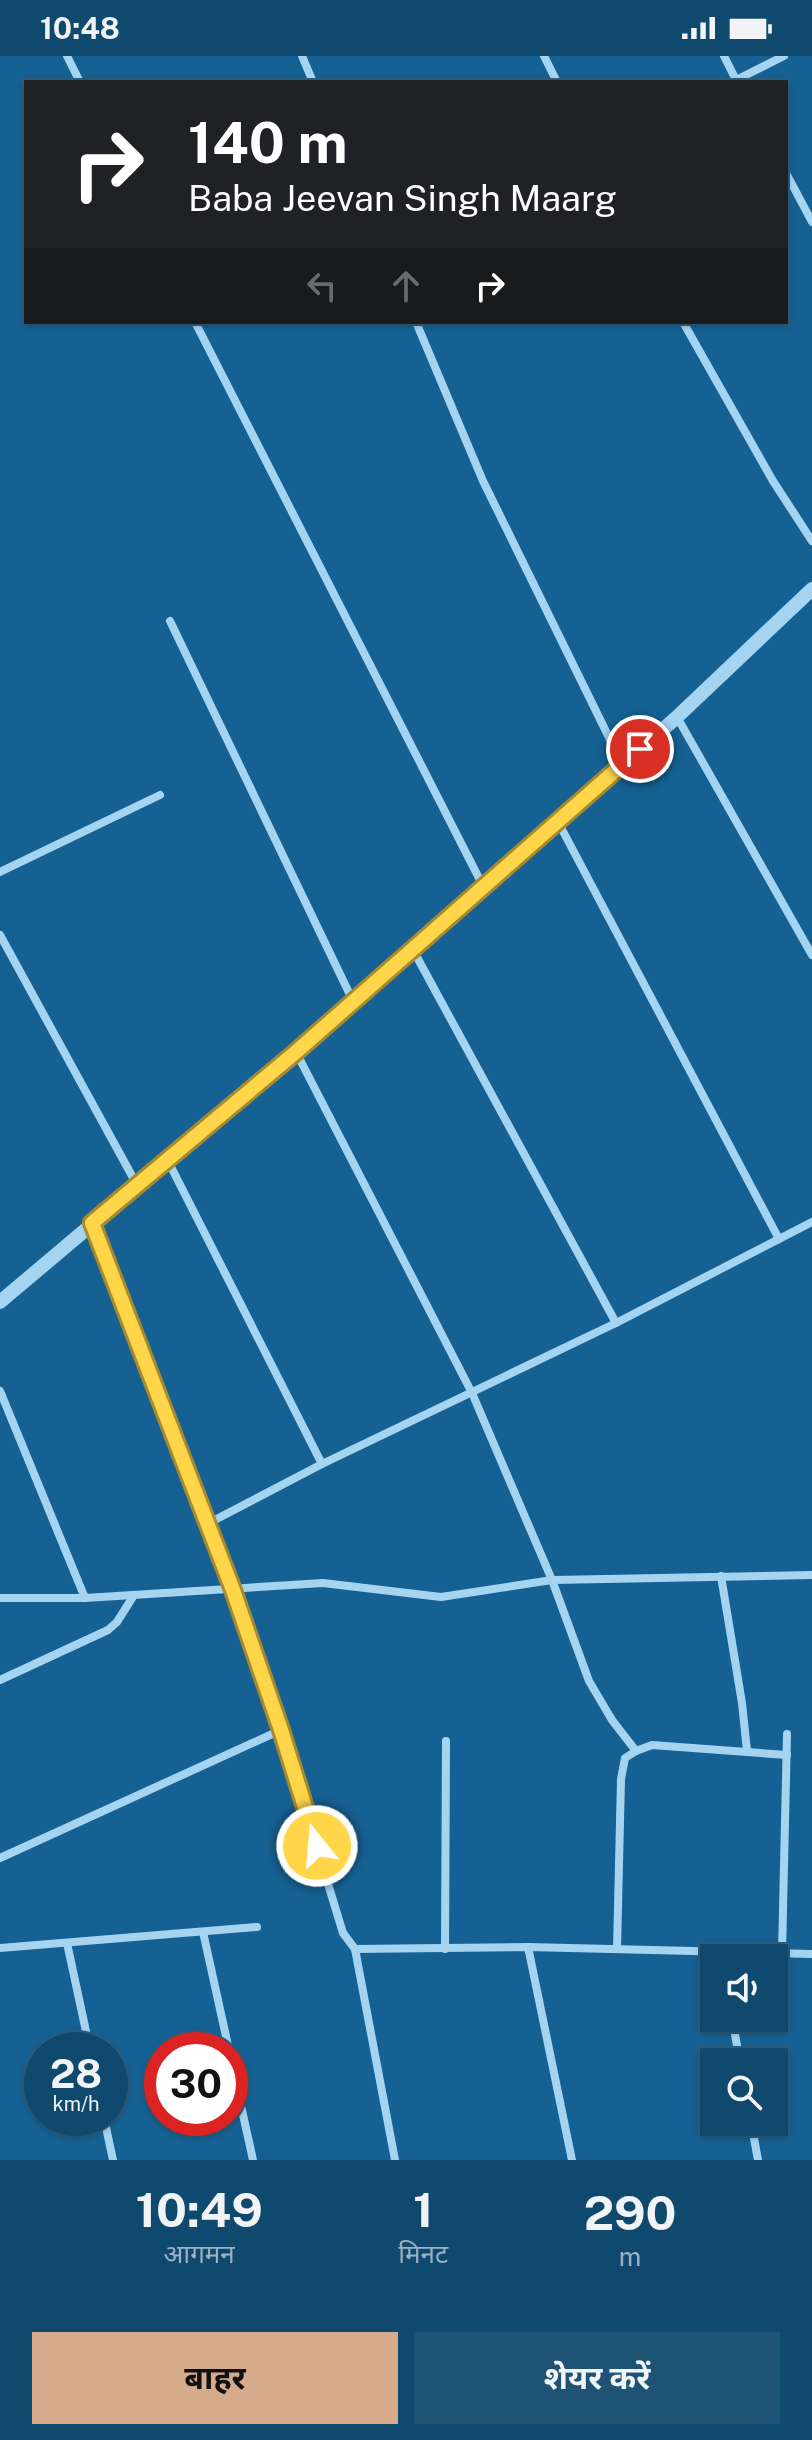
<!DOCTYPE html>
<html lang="hi">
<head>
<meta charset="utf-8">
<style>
  :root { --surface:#10496e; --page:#1e5376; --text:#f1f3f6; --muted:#9cb2c2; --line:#306181; --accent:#d6ab8b }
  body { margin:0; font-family:"Public Sans","Noto Sans Devanagari",sans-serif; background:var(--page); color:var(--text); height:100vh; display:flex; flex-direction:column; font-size:30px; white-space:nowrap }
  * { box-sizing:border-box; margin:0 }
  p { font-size:26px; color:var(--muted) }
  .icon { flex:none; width:44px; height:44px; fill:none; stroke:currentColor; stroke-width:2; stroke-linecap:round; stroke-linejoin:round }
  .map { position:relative; height:2104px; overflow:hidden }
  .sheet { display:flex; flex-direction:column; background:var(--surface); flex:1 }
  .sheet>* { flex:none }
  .guide { position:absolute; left:24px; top:24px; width:764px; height:244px; border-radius:0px; box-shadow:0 2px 6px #0004,0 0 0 2px var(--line); background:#202124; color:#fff; overflow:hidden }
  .controls { position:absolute; left:700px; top:1888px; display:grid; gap:16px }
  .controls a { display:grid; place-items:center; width:88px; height:88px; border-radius:0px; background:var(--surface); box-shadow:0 2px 6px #0004,0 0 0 2px var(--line); font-size:40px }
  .speed { position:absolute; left:24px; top:1976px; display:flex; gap:16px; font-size:40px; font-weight:700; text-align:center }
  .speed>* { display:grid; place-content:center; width:104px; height:104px; border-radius:50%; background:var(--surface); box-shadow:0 2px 6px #0004,0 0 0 2px var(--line); line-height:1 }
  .speed small { font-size:20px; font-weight:400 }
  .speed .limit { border:12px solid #d22; background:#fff; color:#111 }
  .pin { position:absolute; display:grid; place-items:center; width:68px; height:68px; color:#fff; margin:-34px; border:4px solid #fff; border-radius:50%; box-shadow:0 2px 8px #0007 }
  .me { position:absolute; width:88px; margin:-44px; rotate:343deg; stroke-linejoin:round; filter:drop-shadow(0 0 6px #0008) }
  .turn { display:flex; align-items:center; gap:28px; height:168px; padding:0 32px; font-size:36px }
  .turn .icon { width:104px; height:104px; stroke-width:2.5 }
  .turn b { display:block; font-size:56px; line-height:68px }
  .lanes { display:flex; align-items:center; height:76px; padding:0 32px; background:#0003; justify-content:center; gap:40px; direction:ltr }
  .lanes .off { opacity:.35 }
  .eta { display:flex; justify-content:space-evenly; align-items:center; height:136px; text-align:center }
  .eta b { font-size:48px; font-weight:700; line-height:56px }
  .button { display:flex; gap:16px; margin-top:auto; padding:16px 32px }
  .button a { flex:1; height:92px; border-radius:0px; background:var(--accent); color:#111; font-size:32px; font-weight:700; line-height:92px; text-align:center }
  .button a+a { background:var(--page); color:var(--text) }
  .status { display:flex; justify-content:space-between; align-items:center; height:56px; padding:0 40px; background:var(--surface); direction:ltr }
  .status svg { height:22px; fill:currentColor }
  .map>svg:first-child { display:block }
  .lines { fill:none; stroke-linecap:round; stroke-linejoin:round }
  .minor { stroke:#a5d4f1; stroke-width:8 }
  .tertiary { stroke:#a5d4f1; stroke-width:14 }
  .route-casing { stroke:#a68a30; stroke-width:20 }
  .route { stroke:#ffd54a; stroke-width:14 }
</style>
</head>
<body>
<div class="status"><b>10:48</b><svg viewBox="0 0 49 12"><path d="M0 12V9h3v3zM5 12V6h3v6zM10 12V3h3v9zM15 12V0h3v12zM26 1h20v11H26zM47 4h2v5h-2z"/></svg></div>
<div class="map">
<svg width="812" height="2104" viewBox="0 0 812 2104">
  <rect width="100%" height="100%" fill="#166193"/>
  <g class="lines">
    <g class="minor">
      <polyline points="67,0 80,26"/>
      <polyline points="302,0 313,26"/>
      <polyline points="544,0 557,26"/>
      <polyline points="724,0 737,26"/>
      <polyline points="736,24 784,0"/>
      <polyline points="786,117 812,166"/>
      <polyline points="195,266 483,830"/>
      <polyline points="416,266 483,425 622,708"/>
      <polyline points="683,266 773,425 812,485"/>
      <polyline points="170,565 353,945"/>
      <polyline points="677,661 812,899"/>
      <polyline points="557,764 779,1183"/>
      <polyline points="0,816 160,739"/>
      <polyline points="0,879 137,1129"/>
      <polyline points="412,892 616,1267"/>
      <polyline points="296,996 472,1337 552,1524 589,1625 612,1664 636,1695"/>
      <polyline points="168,1105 322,1408"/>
      <polyline points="92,1167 233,1534 281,1674 343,1877 355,1893 395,2104"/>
      <polyline points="0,1335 85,1542"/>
      <polyline points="207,1468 322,1408 616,1267 812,1166"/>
      <polyline points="721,1520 742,1647 747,1695"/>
      <polyline points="0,1542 85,1542 323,1527 441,1541 552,1524 812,1519"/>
      <polyline points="0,1624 108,1574 117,1566 134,1539"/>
      <polyline points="0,1802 281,1674"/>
      <polyline points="203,1876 229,1994"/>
      <polyline points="67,1887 90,1994"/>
      <polyline points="528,1891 572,2104"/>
      <polyline points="0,1892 257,1871"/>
      <polyline points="355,1893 528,1891 812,1898"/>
      <polyline points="445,1893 446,1685"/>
      <polyline points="617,1893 621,1723 625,1702 636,1695 652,1689 787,1699"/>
      <polyline points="782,1898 787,1678"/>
      <polyline points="732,1962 740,2006"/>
      <polyline points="230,2000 253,2104"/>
      <polyline points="104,2062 113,2104"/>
      <polyline points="751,2066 758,2104"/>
    </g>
    <polyline class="tertiary" points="0,1246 296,996 677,661 812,533"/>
  </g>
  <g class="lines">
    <g class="route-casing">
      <polyline id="route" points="317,1790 281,1674 233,1534 92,1167 296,996 640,693"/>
    </g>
    <use href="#route" class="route"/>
  </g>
</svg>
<div class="controls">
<a><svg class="icon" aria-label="sound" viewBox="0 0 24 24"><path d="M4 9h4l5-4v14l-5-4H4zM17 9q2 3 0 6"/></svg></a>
<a><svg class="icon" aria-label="search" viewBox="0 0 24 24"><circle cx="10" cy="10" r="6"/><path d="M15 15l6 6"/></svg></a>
</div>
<div class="speed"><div>28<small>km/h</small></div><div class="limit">30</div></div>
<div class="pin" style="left:640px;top:693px;background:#d93025"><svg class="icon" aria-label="arrive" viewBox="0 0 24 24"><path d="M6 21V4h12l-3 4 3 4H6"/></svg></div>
<svg class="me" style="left:317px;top:1790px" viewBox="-20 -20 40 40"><circle r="17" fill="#ffd54a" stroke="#fff" stroke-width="3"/><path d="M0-11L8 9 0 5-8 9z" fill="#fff"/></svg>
<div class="guide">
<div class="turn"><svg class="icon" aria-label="right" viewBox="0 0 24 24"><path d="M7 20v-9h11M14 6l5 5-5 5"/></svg><div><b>140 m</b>Baba Jeevan Singh Maarg</div></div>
<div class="lanes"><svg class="icon off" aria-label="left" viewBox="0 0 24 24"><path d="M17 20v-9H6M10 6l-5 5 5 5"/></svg><svg class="icon off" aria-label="ahead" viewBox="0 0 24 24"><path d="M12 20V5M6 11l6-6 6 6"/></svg><svg class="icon" aria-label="right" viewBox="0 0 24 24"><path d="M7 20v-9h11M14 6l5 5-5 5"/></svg></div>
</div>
</div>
<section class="sheet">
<div class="eta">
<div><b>10:49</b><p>आगमन</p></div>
<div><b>1</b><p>मिनट</p></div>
<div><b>290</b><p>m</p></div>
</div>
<div class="button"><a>बाहर</a><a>शेयर करें</a></div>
</section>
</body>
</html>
